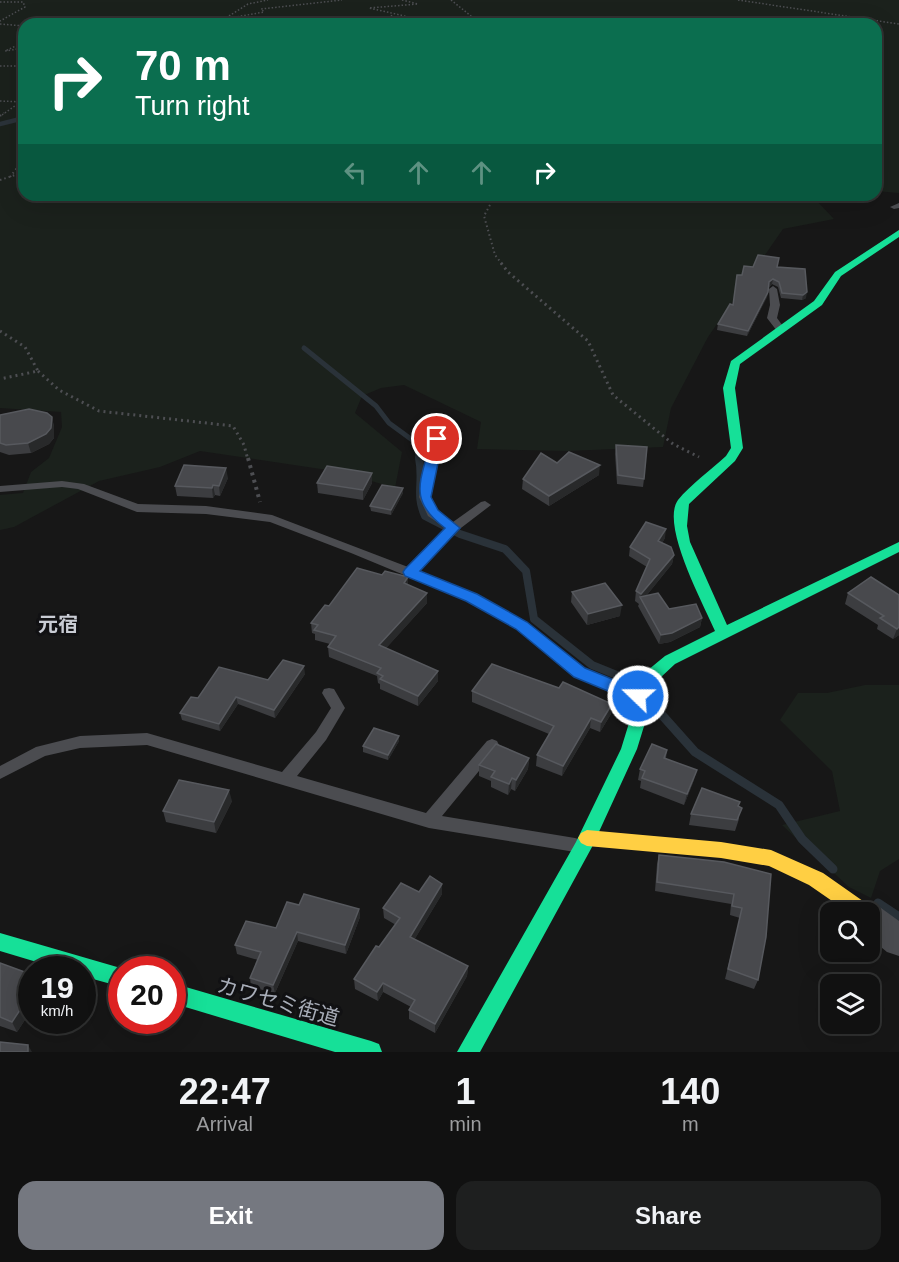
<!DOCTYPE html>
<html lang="en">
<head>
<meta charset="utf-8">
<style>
  :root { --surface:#111; --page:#1e1f1f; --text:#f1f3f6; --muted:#9c9d9f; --line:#303131; --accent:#757880 }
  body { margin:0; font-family:Arial,"Noto Sans JP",sans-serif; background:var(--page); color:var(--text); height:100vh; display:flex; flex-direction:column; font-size:22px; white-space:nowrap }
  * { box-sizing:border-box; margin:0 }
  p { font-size:20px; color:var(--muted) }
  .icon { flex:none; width:33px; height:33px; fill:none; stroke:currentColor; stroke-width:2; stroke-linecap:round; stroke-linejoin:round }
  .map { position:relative; height:1052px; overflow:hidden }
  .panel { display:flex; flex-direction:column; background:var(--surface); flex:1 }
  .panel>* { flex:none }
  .banner { position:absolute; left:18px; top:18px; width:864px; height:183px; border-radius:18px; box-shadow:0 6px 24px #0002,0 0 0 2px var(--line); background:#0b6e4f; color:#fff; overflow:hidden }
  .tools { position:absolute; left:820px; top:902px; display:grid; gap:12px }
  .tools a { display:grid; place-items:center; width:60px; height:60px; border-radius:12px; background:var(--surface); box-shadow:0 6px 24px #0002,0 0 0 2px var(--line); font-size:30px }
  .speed { position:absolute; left:18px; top:956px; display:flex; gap:12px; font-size:30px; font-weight:700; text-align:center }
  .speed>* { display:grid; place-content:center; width:78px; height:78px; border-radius:50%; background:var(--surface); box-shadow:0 6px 24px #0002,0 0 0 2px var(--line); line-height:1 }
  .speed small { font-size:15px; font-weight:400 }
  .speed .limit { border:9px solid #d22; background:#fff; color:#111 }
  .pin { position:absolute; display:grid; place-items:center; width:51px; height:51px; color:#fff; margin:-26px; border:3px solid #fff; border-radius:50%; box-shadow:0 2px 6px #0007 }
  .me { position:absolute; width:66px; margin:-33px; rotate:292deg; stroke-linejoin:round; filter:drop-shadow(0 0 4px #0008) }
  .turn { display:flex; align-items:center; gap:21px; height:126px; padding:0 18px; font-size:27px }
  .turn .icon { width:78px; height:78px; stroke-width:2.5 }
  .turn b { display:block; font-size:42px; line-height:51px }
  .lanes { display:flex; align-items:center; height:57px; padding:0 18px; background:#0003; justify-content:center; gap:30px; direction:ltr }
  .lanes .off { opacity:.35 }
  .eta { display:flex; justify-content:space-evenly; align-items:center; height:102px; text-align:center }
  .eta b { font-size:36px; font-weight:700; line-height:42px }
  .cta { display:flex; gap:12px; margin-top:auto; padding:12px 18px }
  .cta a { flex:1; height:69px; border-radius:18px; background:var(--accent); color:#fff; font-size:24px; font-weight:700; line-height:69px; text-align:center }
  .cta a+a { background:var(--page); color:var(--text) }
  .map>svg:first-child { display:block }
  .green { fill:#1b211c }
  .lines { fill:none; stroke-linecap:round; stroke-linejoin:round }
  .stream-far3 { stroke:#2a3239; stroke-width:4.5 }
  .stream-far2 { stroke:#2a3239; stroke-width:5 }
  .stream-far1 { stroke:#2a3239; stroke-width:8 }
  .stream { stroke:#2a3239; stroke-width:9 }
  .path-far3 { stroke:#4d4e52; stroke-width:1.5; stroke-dasharray:1.5 2; stroke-linecap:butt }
  .path-far2 { stroke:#4d4e52; stroke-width:2; stroke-dasharray:1.5 3; stroke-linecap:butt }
  .path-far1 { stroke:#4d4e52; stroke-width:3; stroke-dasharray:2 4; stroke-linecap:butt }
  .path { stroke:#4d4e52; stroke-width:4; stroke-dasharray:3 4.5; stroke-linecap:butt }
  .lane { fill:#4b4c50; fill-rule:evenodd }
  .street { fill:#4b4c50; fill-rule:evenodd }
  .fast { fill:#16e098; fill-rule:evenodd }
  .slow { fill:#ffcf43; fill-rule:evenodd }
  .wall { fill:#3c3d40 }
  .shaded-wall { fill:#28292a }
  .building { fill:#48494d; stroke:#57595e; stroke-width:1.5 }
  .route { fill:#1a73e8; stroke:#114b97; stroke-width:1.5 }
  .labels { text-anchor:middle; stroke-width:6; stroke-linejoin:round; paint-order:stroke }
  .neighbourhood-label { font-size:20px; font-weight:bold; fill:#c9ccd4; stroke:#111113 }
  .near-street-label { font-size:21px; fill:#a8adb8; stroke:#111113 }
</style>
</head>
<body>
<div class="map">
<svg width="899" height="1052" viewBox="0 0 899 1052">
  <rect width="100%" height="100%" fill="#171717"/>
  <g class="green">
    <polygon points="0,0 899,0 899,193 876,191 876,24 24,24 24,195 835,195 816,200 834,219 783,229 708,337 671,408 663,447 567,451 477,449 481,422 404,385 381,388 362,396 355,413 402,452 395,488 341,472 200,451 160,467 99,481 14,527 0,530 0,495 23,493 31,472 49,458 62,427 61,412 0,408"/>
    <polygon points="865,685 899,685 899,859 880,871 871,898 849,887 782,825 840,811 832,771 780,720 798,693 827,693"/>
  </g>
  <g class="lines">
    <polyline class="stream-far3" points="0,124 24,118"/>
    <polyline class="stream-far2" points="304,348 376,406 389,423 415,442 419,460"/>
    <g class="stream-far1">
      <path d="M419 458C424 483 415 493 425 516L460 534 505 549 526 571 534 619 592 665 629 680 635 686"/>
      <polyline points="653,705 663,717"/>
    </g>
    <g class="stream">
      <polyline points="662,715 695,752 779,805 802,839 833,869"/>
      <polyline points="878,903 899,917"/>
    </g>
    <g class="path-far3">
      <polyline points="402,0 418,4 369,8 409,17 475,19"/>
      <polyline points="451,0 481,24"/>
      <polyline points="738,0 899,24"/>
      <polyline points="0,2 23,2 25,7 0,21"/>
      <polyline points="229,16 248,4 268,0"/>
      <polyline points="0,24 24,26"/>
      <polyline points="196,24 264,12 261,9 342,0"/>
      <polyline points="205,24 304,24"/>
      <polyline points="345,24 343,23 348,24"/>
      <polyline points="368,24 352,18 400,19 390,15"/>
      <polyline points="24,32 20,33 24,35"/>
      <polyline points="24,37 18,45 5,51 24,48"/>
      <polyline points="0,66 24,66"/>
      <polyline points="0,101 24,102"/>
      <polyline points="2,115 19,103"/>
    </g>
    <g class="path-far2">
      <polyline points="0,116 4,113"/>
      <polyline points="10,177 24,159"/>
      <polyline points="0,180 24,172"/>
      <polyline points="502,264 495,255 484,216 492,201 502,195"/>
    </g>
    <g class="path-far1">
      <polyline points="501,263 508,272 588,341 613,395 673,444 699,457"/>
      <polyline points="0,331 25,347 38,371 0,379"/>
      <polyline points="38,371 59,390 99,411 233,426 244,445 248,460"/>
    </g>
    <polyline class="path" points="248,458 260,502"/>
    <g class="lane">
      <polygon points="899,203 899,208 894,209 890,207"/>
      <polygon points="773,286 777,289 780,305 777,318 785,329 780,332 777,331 767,318 770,305 769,289"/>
      <polygon points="437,436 442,439 431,497 437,511 453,522 481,502 485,501 491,505 457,531 418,571 477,595 527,623 584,668 642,692 644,696 642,700 637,701 632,700 574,676 517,629 467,601 351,553 270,522 206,514 137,512 78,489 62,487 0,492 0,486 62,481 84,484 138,504 206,506 272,515 408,567 446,528 428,516 419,497 432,439"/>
      <polygon points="329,688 334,689 345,708 326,740 297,776 426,813 487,741 492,739 497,741 499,745 497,749 442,816 575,838 581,840 583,845 581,850 575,852 429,828 147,745 80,748 45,756 0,779 0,766 36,747 80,736 147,733 282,772 316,732 331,708 322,693 324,689"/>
    </g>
    <polygon class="street" points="870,903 881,908 899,921 899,956 887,952 870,938 870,912 857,912 859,908"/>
    <g class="fast">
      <path d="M899 230V237L841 276 822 305 740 364 735 388 743 448 735 461 689 504 687 526 690 542 727 625 899 542V552L675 664 660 678 646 697 645 723 637 749 592 847 480 1052H457L576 842 621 749 629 723 630 696 632 692 648 670 665 656 715 631C704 605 660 525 678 500 690 485 712 469 726 456L731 448 723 388 731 361 814 301 835 272Z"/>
      <polygon points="0,933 124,969 122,969 122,987 82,976 82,969 60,969 0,951"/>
      <polygon points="172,983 371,1041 379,1044 382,1052 335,1052 172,1003"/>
    </g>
    <polygon class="slow" points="587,830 721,842 771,850 823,873 870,906 873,912 870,918 870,912 848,912 809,885 769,866 721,858 587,846 581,843 578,838 581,833"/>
  </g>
  <g class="wall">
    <polygon points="753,267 777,267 806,298 802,300 781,298 778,287 772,284 769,287 767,297 747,336 717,330 718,324 733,304 742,275"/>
    <polygon points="0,415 52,417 54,427 54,438 49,444 31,453 9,455 0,452"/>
    <polygon points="616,445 644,479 643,487 617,484 615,454"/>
    <polygon points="372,473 372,483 363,500 318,493 317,483"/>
    <polygon points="599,475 549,506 522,489 523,479"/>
    <polygon points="228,478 220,496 215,495 213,498 177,496 175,486"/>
    <polygon points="403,488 403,493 391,515 371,511 370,506"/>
    <polygon points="665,538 662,543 674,555 672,564 646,596 669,609 702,618 700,627 670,642 659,644 638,606 639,604 635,601 636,591 647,567 629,556 630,547"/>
    <polygon points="408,585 427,603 386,648 438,681 418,706 380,689 380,684 378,683 377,676 329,657 328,647 330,644 315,640 315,634 312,633 311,623 329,606"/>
    <polygon points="572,592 620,616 587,625 571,602"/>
    <polygon points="848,593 899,595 899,635 893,639 877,629 878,625 845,604"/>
    <polygon points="305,674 275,718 238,704 220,731 182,720 180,713 198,698 268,680"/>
    <polygon points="472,691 611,714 600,732 590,728 562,776 536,766 537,755 549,734 472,702"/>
    <polygon points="399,741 388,760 363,752 363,746"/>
    <polygon points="667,750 666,758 694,780 684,805 640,788 641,781 638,780 640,769"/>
    <polygon points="529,758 528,769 515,791 511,789 508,795 491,787 491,781 479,776 479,765"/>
    <polygon points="232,801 216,833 166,822 163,811"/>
    <polygon points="738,807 739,819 735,831 689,825 691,814"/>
    <polygon points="659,855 771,874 758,980 754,989 725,979 740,918 730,915 731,904 655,891 657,864"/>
    <polygon points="442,884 442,894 414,940 468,966 467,976 435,1033 409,1019 409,1010 411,1007 383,992 378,1001 355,989 354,979 396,925 384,918 383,908 419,892"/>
    <polygon points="299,905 359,909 360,917 346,954 298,941 275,993 251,987 250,978 258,960 237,954 235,945 276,928"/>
    <polygon points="0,963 32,977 32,1009 17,1032 0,1026"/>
  </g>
  <g class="shaded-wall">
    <polygon points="773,279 772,284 768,287 769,282"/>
    <polygon points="768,292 767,297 747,336 748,331"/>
    <polygon points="807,292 806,298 802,300 803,295"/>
    <polygon points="52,417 54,427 54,438 49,444 31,453 28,443"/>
    <polygon points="600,465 599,475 549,506 549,496"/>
    <polygon points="226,468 228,478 220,496 219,486"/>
    <polygon points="372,473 372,483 363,500 363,490"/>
    <polygon points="213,485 215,495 213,498 212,488"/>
    <polygon points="403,488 403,493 391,515 391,510"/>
    <polygon points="666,529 665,538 657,551 658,541"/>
    <polygon points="674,555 672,564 642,601 640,598 641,594"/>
    <polygon points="408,577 408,587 404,583"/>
    <polygon points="427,593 427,603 380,655 379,645"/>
    <polygon points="622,605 620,616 587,625 588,614"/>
    <polygon points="702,618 700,627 670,642 659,644 661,635"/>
    <polygon points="899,627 899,635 893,639 897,629"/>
    <polygon points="304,666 305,674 275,718 274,710"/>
    <polygon points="438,671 438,681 418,706 418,696"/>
    <polygon points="236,697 238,704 220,731 219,724"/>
    <polygon points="612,704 611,714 600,732 601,722"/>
    <polygon points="591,718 590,728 562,776 563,766"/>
    <polygon points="399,736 399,741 388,760 388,755"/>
    <polygon points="529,758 528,769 515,791 516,780"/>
    <polygon points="697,770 694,780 684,805 687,794"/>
    <polygon points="512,778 511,789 508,795 509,784"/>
    <polygon points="229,790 232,801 216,833 214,822"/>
    <polygon points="442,884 442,894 410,947 410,937"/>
    <polygon points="359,909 360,917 346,954 345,945"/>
    <polygon points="297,932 298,941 275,993 273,985"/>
    <polygon points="468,966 467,976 435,1033 435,1024"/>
    <polygon points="30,974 32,977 32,990 25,983"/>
    <polygon points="383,983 383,992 378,1001 377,992"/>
    <polygon points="32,992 32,1009 17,1032 12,1022"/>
    <polygon points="28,1045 32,1052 28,1052"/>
  </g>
  <g class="building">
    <polygon points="758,255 779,258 777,267 805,269 807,292 803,295 782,293 779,282 773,279 769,282 768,292 748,331 718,324 730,304 733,305 737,275 742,275 744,266 753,267"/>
    <polygon points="29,409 47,413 52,417 51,428 46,434 28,443 6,445 0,443 0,415"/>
    <polygon points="616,445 647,447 644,479 618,475"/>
    <polygon points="569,452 600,465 549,496 523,479 541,453 557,463"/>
    <polygon points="184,465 226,468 219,486 213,485 212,488 175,486"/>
    <polygon points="327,466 372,473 363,490 317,483"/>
    <polygon points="382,485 403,488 391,510 370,506"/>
    <polygon points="646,522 666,529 658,541 671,547 674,555 641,594 636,591 650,559 630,547"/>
    <polygon points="357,568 382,575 385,571 408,577 404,583 427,593 379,645 438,671 418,696 380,679 383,676 377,673 381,668 328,647 336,636 314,630 318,625 311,623 325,605 329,606"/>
    <polygon points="871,577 899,595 899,627 897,629 880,618 884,616 848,593"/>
    <polygon points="605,583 622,605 588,614 572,592"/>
    <polygon points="658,593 669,609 696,604 702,618 672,633 661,635 640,597"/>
    <polygon points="283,660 304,666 274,710 236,697 219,724 180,713 191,697 198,698 219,667 268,680"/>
    <polygon points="492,664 559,688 563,682 612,704 601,722 591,718 563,766 537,755 554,726 472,691"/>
    <polygon points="374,728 399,736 388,755 363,746"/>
    <polygon points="496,744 529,758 516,780 512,778 509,784 491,777 495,771 479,765"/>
    <polygon points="652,744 667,750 664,758 697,770 687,794 642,778 645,771 640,769"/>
    <polygon points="179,780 229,790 214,822 163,811"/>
    <polygon points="702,788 740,802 738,806 742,808 737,820 691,814"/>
    <polygon points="659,855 724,862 771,874 766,937 758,980 728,969 742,908 732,906 734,894 657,882"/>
    <polygon points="430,876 442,884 410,937 468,966 435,1024 409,1010 415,1000 383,983 377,992 354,979 376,946 379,947 400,918 383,908 401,883 419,892"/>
    <polygon points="304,894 359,909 345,945 297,932 273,985 250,978 261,952 235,945 246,921 276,928 287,902 299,905"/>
    <polygon points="0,963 30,974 25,983 32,985 32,992 12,1022 0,1017"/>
    <polygon points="0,1042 28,1045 28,1052 0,1052"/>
  </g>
  <path class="route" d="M437 435 443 439 431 497 438 510 460 528 420 571 477 594 527 622 585 668 644 692 646 696 644 701H632L574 677 516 629 466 601 405 576 403 572 405 569 445 528C406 499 422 480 431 439Z"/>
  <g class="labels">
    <g class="neighbourhood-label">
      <text x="58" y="631">元宿</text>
    </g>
    <g class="near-street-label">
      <text transform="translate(278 1002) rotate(16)" y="7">カワセミ街道</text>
    </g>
  </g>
</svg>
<div class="tools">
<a><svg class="icon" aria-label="search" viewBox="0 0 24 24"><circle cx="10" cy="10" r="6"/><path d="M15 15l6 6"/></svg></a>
<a><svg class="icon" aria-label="layers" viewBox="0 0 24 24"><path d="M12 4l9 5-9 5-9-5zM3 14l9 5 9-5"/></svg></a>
</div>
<div class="speed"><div>19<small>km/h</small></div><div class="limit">20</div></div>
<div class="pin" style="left:437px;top:439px;background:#d93025"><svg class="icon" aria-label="arrive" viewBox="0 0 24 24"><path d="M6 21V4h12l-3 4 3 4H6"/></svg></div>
<svg class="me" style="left:638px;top:696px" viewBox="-20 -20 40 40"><circle r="17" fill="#1a73e8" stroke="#fff" stroke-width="3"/><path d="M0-11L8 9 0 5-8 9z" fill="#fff"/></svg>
<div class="banner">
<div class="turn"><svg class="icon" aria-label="right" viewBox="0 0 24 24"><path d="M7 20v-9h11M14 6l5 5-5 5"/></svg><div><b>70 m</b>Turn right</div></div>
<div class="lanes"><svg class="icon off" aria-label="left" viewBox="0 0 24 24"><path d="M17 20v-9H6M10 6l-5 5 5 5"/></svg><svg class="icon off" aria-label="ahead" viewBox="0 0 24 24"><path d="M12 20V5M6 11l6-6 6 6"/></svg><svg class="icon off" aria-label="ahead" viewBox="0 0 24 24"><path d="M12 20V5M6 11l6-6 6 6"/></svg><svg class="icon" aria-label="right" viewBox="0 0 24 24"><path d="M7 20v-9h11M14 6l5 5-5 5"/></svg></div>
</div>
</div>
<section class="panel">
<div class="eta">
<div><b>22:47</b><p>Arrival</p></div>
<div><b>1</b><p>min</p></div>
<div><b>140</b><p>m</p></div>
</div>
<div class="cta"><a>Exit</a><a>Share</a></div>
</section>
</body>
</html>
